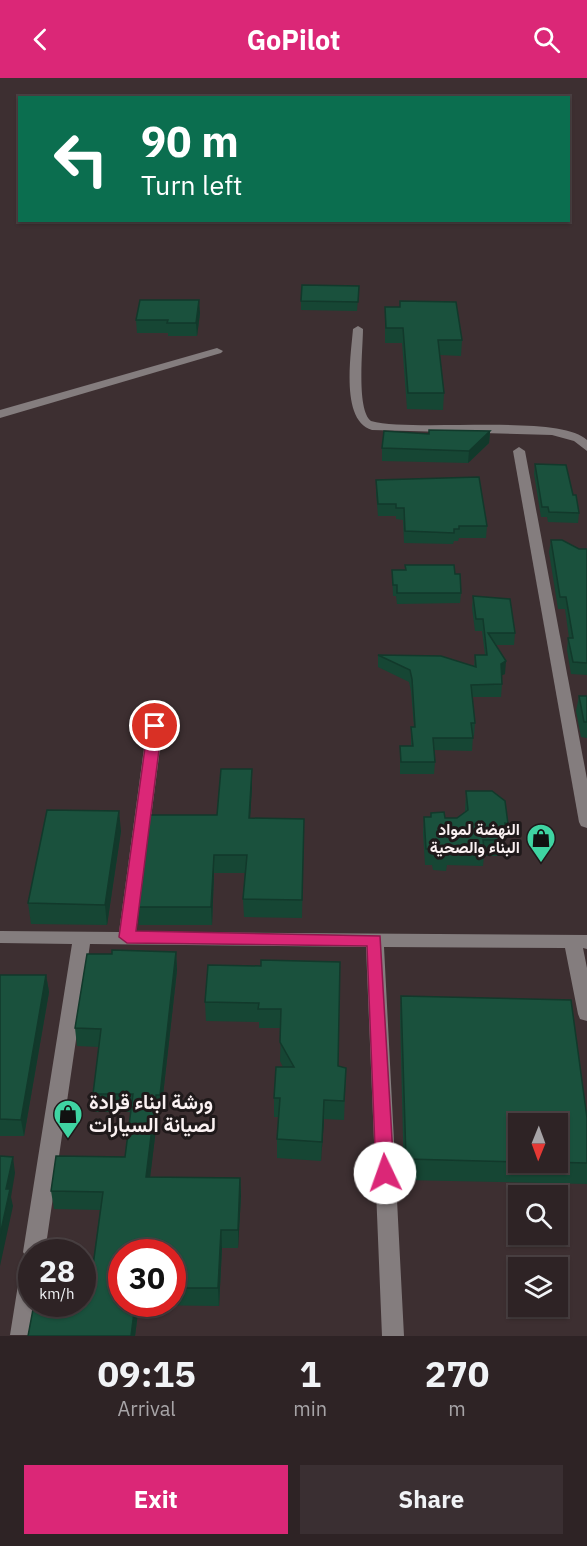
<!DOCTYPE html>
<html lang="en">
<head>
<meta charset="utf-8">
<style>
  :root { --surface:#2e2325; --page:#3a2f32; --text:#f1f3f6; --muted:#a7a4a7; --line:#494042; --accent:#db2777 }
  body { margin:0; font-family:"IBM Plex Sans",Vazirmatn,sans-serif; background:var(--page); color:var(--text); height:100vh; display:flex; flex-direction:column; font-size:22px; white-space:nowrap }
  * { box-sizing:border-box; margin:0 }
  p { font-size:20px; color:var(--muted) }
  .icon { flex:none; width:33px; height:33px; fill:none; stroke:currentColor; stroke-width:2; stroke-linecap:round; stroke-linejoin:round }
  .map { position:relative; height:1258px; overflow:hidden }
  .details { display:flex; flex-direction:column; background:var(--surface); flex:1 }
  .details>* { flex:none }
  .banner { position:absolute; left:18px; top:18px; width:552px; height:126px; border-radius:0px; box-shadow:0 2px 4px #0004,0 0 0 2px var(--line); background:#0b6e4f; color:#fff; overflow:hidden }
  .needle { width:39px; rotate:181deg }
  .buttons { position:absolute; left:508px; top:1035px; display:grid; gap:12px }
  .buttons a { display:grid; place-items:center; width:60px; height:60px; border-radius:0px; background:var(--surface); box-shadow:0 2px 4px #0004,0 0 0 2px var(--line); font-size:30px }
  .speed { position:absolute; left:18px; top:1161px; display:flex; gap:12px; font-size:30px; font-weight:700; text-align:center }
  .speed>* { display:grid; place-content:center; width:78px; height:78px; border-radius:50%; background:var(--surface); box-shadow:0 2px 4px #0004,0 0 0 2px var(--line); line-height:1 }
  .speed small { font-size:15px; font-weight:400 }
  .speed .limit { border:9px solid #d22; background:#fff; color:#111 }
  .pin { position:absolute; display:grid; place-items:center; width:51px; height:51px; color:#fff; margin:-26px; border:3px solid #fff; border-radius:50%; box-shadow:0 2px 6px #0007 }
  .me { position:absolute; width:66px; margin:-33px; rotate:357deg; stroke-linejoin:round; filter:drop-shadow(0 0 4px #0008) }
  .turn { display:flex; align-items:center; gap:21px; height:126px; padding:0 24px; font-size:27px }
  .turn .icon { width:78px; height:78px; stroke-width:2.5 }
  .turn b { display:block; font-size:42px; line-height:51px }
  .eta { display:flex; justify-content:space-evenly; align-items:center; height:102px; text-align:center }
  .eta b { font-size:36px; font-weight:700; line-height:42px }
  .button { display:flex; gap:12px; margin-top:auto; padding:12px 24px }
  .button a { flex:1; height:69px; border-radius:0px; background:var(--accent); color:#fff; font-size:24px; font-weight:700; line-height:69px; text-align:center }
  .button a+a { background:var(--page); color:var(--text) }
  header { display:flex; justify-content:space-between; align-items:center; height:78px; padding:0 24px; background:var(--accent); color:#fff; font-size:27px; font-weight:700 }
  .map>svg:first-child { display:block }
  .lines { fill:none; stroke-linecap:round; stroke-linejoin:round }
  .minor { fill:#847d7e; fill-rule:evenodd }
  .wall { fill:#164634; fill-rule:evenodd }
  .shaded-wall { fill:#12392b }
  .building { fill:#1a513d; stroke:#12392b; stroke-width:1.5 }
  .route { fill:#db2777; stroke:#8e194d; stroke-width:1.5 }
  .labels { text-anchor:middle; stroke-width:6; stroke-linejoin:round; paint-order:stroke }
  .poi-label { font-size:16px; font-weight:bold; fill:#faf1f2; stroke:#1f191a; text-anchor:end }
  .near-poi-label { font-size:20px; font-weight:bold; fill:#faf1f2; stroke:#1f191a; text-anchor:start }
</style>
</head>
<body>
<header><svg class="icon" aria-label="back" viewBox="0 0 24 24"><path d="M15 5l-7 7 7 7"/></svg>GoPilot<svg class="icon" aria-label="search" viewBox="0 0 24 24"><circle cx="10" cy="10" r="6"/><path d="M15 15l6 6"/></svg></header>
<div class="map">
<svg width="587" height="1258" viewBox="0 0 587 1258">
  <rect width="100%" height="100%" fill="#3d2f31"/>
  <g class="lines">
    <g class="minor">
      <path d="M358 248 363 251C363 270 356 332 371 343 415 355 559 335 587 362V373L574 363 552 357 372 352C340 343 351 277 353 251Z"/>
      <polygon points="217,270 223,273 221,275 0,340 0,332"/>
      <polygon points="519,369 525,373 587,701 587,750 581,748 579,744 513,373"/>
      <polygon points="155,643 163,648 136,854 587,857 587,871 583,870 587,890 587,943 580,941 578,936 565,870 384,869 404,1258 382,1258 366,869 90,866 45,1174 32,1174 32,1226 37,1226 32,1257 10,1257 21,1188 27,1181 23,1174 72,866 0,865 0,853 119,854 147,648"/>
    </g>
  </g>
  <g class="wall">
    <polygon points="359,208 357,233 301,232 301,223"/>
    <polygon points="400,223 462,262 461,278 440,277 444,315 443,332 407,331 402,265 385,265 385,229 400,229"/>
    <polygon points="200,235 197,258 168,258 168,255 137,255 136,242"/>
    <polygon points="490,353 489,365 468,385 382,383 382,370"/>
    <polygon points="535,386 573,417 579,435 578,445 548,444 547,439 541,439 534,396"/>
    <polygon points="376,402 487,448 486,460 459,460 458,463 454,463 453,466 404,465 403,442 396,441 396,438 378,438 376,414"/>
    <polygon points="551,462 579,471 587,471 587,597 571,596 567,572 568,560 569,560 565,531 558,531 549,474"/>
    <polygon points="405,487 455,496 461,515 460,525 397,526 396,518 393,518 392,492 405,492"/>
    <polygon points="473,518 515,555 514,567 496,567 505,596 502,597 502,606 501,619 472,619 475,645 474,658 473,658 472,673 434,672 435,684 434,696 400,696 400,668 411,668 411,649 414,649 411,613 409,604 378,589 378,577 474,588 475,577 485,577 482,553 475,553 472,530"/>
    <polygon points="579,618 587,618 587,660 581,659 576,633"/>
    <polygon points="252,691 252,709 250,740 304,741 302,840 244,839 243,821 245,795 214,795 212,847 139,847 138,829 217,737"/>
    <polygon points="466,713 508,746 506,761 504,761 504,767 501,767 500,778 484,778 483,788 447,787 446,793 433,792 432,787 425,787 423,755 424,739 431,739 431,735 445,740 457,740 465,734"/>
    <polygon points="121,753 107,847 31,846 28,825"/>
    <path d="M112 872 176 874 177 892 161 1035 158 1034 150 1099 240 1100 241 1118 238 1170H222L219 1228 139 1227 135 1258H28L34 1226H82V1195H92L100 1132 54 1131 51 1113 56 1078 125 1079 131 1034H95L93 1016 99 969 77 968 75 950 87 876H112ZM122 1174H172V1226H122Z"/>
    <polygon points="261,888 338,988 346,990 344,1042 324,1041 321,1083 277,1080 277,1061 279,1039 274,1039 274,1020 283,989 280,983 281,950 259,950 259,944 206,943 205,924"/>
    <polygon points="0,897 46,897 49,914 24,1058 0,1058"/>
    <path d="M401 918 587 1040V1106L404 1102 400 939ZM519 1046 558 1084H519Z"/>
  </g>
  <g class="shaded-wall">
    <polygon points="199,222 200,235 197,258 196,245"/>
    <polygon points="490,353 489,365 468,385 469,373"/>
    <polygon points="506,583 505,596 500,598 501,586"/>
    <polygon points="252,691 252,709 249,758 249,740"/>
    <polygon points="119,733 121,753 107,847 105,827"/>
    <polygon points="214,777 214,795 212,847 211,829"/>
    <polygon points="176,874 177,892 161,1035 160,1017"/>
    <polygon points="46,897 49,914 24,1058 21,1042"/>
    <polygon points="156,1017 158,1034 148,1117 146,1099"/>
    <polygon points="324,1022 324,1041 321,1083 322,1064"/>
    <polygon points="13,1079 15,1095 11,1119 13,1128 0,1188 0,1157 6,1111"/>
    <polygon points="240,1100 241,1118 238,1170 238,1152"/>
    <polygon points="221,1152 222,1170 219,1228 218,1210"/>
    <polygon points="135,1226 139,1226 135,1258 131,1258"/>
  </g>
  <g class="building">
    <polygon points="302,207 359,208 358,224 301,223"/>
    <polygon points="140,222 199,222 196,245 167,245 168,242 136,242"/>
    <polygon points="400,223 456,224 462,262 438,262 444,315 408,315 403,250 386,250 385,229 400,229"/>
    <polygon points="429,352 490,353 469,373 382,370 384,353 429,356"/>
    <polygon points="535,386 566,387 573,417 576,417 579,435 549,434 548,429 542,429"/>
    <polygon points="479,399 487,448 459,448 459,451 454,451 454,455 405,453 404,430 396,430 396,426 378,426 376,402"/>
    <polygon points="551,462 562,462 579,471 587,471 587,585 573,584 568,560 573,560 566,519 560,519"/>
    <polygon points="405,487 454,487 455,496 460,496 461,515 397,515 397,507 393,507 392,492 406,492"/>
    <polygon points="473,518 510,521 515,555 488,555 506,583 501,586 502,606 471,607 475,645 471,645 473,660 433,660 435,684 401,684 400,668 413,668 411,649 415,649 412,601 410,592 378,577 441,578 476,589 475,577 487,577 483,541 476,541"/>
    <polygon points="579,618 587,618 587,644 584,644"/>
    <polygon points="221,691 252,691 249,740 304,741 302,822 243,821 247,777 214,777 211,829 138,829 150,737 217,737"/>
    <polygon points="466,713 492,713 505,723 508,746 505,745 505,751 500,751 501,762 483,762 484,772 447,771 448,777 434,777 433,771 426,771 424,739 431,739 431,735 444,734 445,740 457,740 468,732"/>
    <polygon points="47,732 119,733 105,827 28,825"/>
    <polygon points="112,872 176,874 160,1017 156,1017 146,1099 240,1100 238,1152 221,1152 218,1210 172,1210 172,1174 122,1174 122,1226 135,1226 131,1258 28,1258 34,1226 82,1226 82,1195 92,1195 103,1114 51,1113 56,1078 125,1079 133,1016 93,1016 101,951 75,950 87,876 112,876"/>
    <polygon points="261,882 340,884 338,988 346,990 344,1023 324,1022 322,1064 277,1061 280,1020 274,1020 276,989 294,989 280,964 281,931 258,931 259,925 205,924 208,887 261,888"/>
    <polygon points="0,897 46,897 21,1042 0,1041"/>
    <polygon points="401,918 571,922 587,1040 587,1085 546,1084 558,1084 558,1046 519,1046 519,1084 406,1081"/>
    <polygon points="0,1078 13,1079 6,1111 10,1111 0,1157"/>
  </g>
  <polygon class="route" points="155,643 162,648 136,853 380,858 394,1095 392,1100 385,1103 379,1100 376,1095 367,868 127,865 119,859 148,648"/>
  <defs>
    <g id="shop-pin" transform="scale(1.5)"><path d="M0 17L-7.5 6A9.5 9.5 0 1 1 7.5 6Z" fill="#3fd4a2" stroke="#1f191a"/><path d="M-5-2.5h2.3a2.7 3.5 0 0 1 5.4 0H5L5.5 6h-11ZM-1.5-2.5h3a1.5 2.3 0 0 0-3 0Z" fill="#111"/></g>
  </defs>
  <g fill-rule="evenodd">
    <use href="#shop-pin" x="541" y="760"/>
    <use href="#shop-pin" x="68" y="1036"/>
  </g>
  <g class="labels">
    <g class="poi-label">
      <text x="520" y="757">النهضة لمواد<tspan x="520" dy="18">البناء والصحية</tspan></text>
    </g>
    <g class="near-poi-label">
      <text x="89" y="1031">ورشة ابناء قرادة<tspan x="89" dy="23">لصيانة السيارات</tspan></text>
    </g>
  </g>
</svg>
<div class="buttons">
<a><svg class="needle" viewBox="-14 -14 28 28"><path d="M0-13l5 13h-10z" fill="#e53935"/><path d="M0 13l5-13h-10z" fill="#a7a4a7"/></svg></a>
<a><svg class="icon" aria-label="search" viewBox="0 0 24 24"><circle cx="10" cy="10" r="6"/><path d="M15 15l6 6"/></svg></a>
<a><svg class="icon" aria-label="layers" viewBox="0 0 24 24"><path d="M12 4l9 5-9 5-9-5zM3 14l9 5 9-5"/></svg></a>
</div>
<div class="speed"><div>28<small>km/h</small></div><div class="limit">30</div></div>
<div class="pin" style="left:155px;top:648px;background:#d93025"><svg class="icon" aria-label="arrive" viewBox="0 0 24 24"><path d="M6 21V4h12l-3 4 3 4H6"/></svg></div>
<svg class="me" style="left:385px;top:1095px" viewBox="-20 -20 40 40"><circle r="19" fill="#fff"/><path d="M0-13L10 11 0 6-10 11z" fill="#db2777"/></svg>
<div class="banner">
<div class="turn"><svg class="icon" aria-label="left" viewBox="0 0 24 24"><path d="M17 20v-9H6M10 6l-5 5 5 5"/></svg><div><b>90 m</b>Turn left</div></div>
</div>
</div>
<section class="details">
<div class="eta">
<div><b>09:15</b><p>Arrival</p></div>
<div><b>1</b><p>min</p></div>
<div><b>270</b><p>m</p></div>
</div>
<div class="button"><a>Exit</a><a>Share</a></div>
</section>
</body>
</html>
